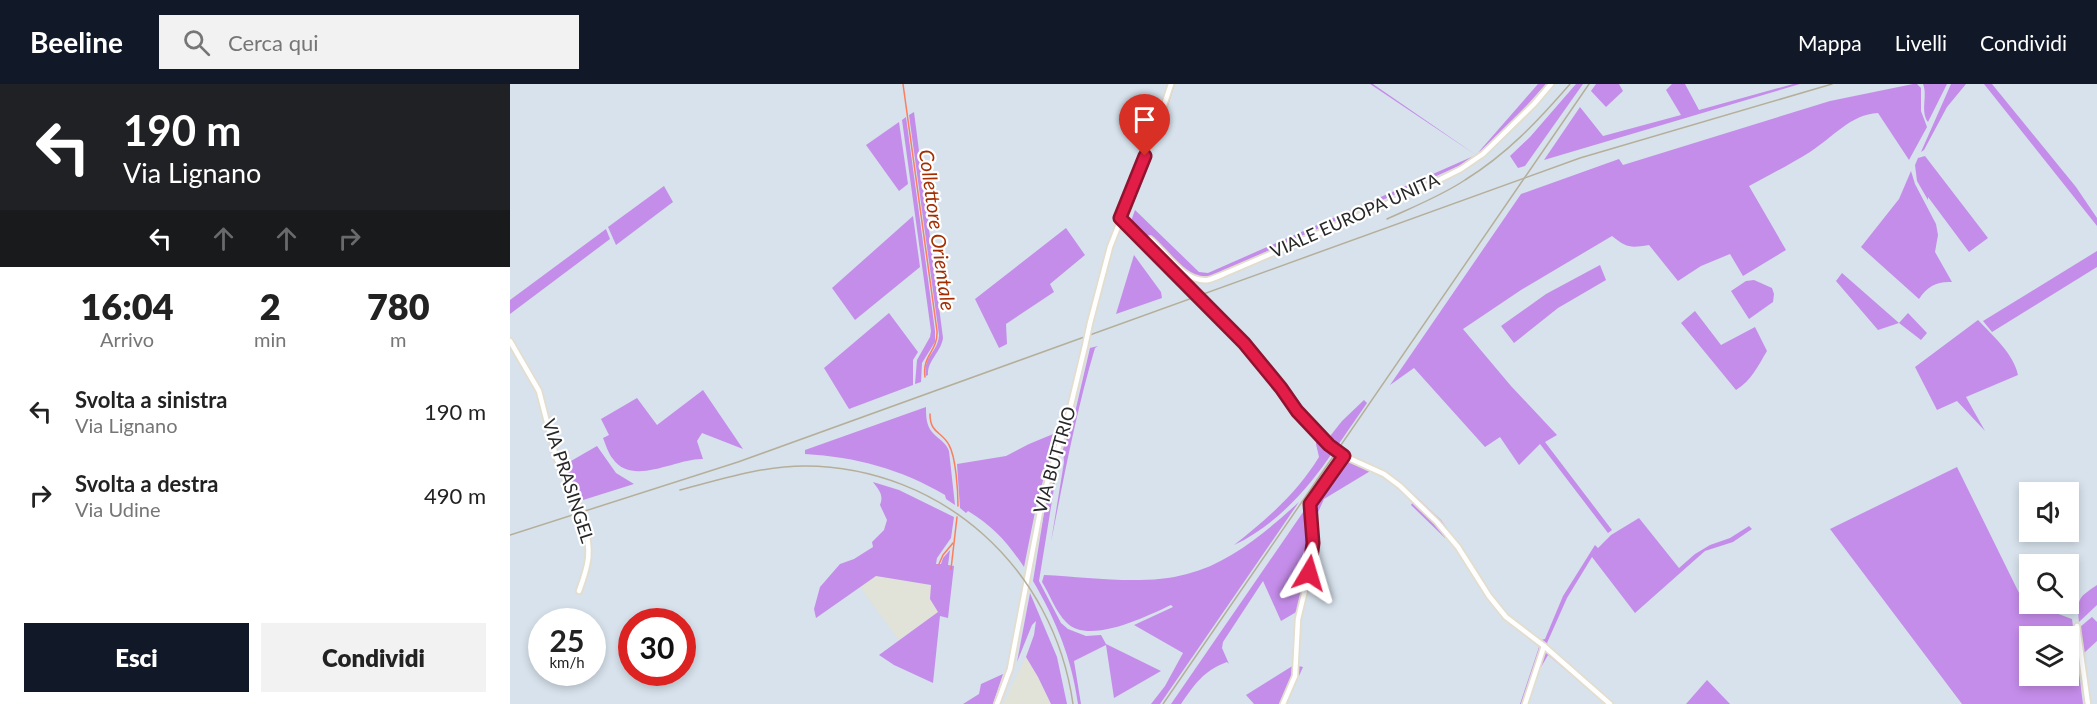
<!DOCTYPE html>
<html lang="it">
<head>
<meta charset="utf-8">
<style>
  :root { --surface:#fff; --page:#f2f2f2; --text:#222; --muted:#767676; --accent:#111827 }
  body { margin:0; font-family:Lato,sans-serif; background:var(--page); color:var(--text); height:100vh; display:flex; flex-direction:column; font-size:22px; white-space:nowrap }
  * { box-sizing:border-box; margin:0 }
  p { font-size:20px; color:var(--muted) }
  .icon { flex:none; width:33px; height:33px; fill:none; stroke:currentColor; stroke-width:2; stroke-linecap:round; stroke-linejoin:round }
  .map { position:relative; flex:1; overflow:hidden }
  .details { display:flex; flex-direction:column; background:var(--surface); width:510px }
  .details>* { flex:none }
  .hud { background:#202124; color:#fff; overflow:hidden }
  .controls { position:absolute; left:1509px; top:398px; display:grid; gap:12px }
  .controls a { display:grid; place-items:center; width:60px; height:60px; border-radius:0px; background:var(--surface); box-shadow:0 3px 9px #0003; font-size:30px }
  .speed { position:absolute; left:18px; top:524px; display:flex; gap:12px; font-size:30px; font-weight:700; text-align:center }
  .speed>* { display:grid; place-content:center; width:78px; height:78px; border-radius:50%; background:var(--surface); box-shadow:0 3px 9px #0003; line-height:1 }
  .speed small { font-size:15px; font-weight:400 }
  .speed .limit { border:9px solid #d22; background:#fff; color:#111 }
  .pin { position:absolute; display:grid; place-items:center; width:51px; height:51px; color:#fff; margin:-62px -26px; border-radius:50% 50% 50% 0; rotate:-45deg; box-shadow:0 0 6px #0007 }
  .pin .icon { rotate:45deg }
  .me { position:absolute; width:66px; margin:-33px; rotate:7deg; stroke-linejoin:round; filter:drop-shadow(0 0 4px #0008) }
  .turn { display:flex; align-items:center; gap:21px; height:126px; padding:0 24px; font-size:27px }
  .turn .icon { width:78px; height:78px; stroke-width:2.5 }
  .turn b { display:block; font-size:42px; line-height:51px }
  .lanes { display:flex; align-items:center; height:57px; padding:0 24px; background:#0003; justify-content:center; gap:30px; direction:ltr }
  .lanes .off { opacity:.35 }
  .eta { display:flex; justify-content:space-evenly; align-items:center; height:102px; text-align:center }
  .eta b { font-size:36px; font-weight:800; line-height:42px }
  .primary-button { display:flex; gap:12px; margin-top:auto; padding:12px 24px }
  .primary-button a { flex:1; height:69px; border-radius:0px; background:var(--accent); color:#fff; font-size:24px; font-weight:800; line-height:69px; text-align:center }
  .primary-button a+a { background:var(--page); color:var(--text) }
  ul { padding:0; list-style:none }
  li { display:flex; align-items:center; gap:18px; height:84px; padding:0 24px }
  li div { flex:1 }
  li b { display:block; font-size:22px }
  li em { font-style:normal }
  header { display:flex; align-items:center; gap:36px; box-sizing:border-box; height:84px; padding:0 30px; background:var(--accent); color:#fff }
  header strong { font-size:28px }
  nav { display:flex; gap:33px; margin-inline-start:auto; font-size:21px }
  .search { width:420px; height:54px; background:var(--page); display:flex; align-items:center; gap:15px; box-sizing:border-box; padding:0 21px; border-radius:0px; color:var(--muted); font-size:22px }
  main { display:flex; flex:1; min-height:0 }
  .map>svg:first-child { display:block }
  .industrial { fill:#e1e3d9 }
  .green { fill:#c58dea; fill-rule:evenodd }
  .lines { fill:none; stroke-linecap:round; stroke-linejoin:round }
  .stream { stroke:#fb7e5e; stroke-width:1.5 }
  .minor-casing { stroke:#e3ddcd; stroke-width:8 }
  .minor { stroke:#fff; stroke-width:4.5 }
  .rail { stroke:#b5af9a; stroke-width:1.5 }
  .minor-bridge-casing { stroke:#e3ddcd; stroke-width:8; stroke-linecap:butt }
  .minor-bridge { stroke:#fff; stroke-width:4.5 }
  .route-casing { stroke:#92132f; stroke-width:15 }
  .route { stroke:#e11d48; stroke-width:10 }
  .labels { text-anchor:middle; stroke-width:4.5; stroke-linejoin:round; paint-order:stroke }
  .street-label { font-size:18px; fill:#282828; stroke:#fff }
  .water-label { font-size:20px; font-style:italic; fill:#a42e00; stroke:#fff }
</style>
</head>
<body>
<header>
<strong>Beeline</strong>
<div class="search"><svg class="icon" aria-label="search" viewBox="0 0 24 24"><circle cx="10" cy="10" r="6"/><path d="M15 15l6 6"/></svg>Cerca qui</div>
<nav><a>Mappa</a><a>Livelli</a><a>Condividi</a></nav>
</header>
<main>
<section class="details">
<div class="hud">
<div class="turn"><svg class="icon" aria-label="left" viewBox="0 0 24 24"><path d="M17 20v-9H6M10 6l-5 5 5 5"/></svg><div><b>190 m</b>Via Lignano</div></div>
<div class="lanes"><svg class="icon" aria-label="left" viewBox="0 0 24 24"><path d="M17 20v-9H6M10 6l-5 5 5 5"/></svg><svg class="icon off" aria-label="ahead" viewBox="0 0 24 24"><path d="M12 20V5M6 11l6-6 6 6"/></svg><svg class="icon off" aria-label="ahead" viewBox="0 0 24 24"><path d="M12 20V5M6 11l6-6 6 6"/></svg><svg class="icon off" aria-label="right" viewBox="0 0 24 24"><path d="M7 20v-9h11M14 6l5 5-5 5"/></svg></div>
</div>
<div class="eta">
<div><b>16:04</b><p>Arrivo</p></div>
<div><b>2</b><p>min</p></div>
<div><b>780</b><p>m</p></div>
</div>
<ul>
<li><svg class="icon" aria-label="left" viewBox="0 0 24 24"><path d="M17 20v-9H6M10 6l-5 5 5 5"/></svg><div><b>Svolta a sinistra</b><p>Via Lignano</p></div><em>190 m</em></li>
<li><svg class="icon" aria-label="right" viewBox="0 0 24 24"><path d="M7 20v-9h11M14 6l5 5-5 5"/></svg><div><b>Svolta a destra</b><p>Via Udine</p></div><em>490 m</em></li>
</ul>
<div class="primary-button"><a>Esci</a><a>Condividi</a></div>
</section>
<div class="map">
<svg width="1587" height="620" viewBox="0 0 1587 620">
  <rect width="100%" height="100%" fill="#d7e2ec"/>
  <g class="industrial">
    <polygon points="366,492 421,501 429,528 389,556 350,503"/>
    <polygon points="516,573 528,593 541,620 493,620"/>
  </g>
  <g class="green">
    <path d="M860 0H863L966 71 1028 0H1036C1010 29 984 60 951 81L704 191C677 199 659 171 642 153H632L620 140 625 126 689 188 698 189 966 71Z"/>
    <polygon points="1066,0 1073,0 1015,82 1008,84 1000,72 1020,53"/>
    <polygon points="1086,0 1109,0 1113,7 1096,23 1081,7"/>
    <polygon points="1162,0 1175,0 1189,26 1283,0 1290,0 1034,76 1070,23 1093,52 1171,31 1156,6"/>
    <path d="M1403 0H1407L1411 4V27L1417 43 1399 76 1368 29C1341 30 1322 54 1300 68 1281 80 1259 91 1239 102L1276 166 1233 192 1220 170 1191 182 1168 197 1139 161C1120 164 1117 164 1102 152L1011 206 953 245 1001 302 1047 351 1035 358 1102 446 1098 449 1030 360 1009 381 990 353 975 363 904 284 880 301 1011 110 1109 75 1113 81 1320 17Z"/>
    <path d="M1413 0H1437L1418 38C1410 27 1418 12 1413 0Z"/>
    <polygon points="1441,0 1456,0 1437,23 1414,66 1411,68"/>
    <polygon points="1474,0 1482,0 1566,103 1587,134 1587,142"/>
    <path d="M404 28 433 254C431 268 417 277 418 291L416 292C413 271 428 269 429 251L399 31Z"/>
    <polygon points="396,33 425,247 425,258 412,279 411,298 405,300 407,276 420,253 421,247 392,36"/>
    <polygon points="389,38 398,100 389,107 356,61"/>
    <polygon points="1415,72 1478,154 1459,168 1418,113 1418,116 1407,97 1405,81 1408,74"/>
    <path d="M1401 87 1405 100 1426 140 1428 151 1425 168 1442 198C1428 197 1417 202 1409 215L1351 163 1389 115Z"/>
    <polygon points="154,102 163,118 106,161 98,143"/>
    <polygon points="403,132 410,183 345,236 322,204"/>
    <polygon points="556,144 575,171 540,200 544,208 496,240 497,260 489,264 465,215"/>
    <polygon points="96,145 100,155 0,230 0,216"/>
    <polygon points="1587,167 1587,183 1482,248 1473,237"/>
    <polygon points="624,171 651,208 652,214 606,230"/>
    <polygon points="1090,181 1096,196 1048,224 1004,259 991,242 1036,210"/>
    <polygon points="1332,189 1389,239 1398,229 1417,249 1411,256 1389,239 1368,246 1326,197"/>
    <polygon points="1244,196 1262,204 1264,210 1263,218 1239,235 1221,207 1236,197"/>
    <path d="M1185 227 1211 261 1245 243 1257 267C1248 282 1241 297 1226 306L1171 239Z"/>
    <polygon points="379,229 408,268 403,276 403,301 339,325 314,284"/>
    <path d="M1468 236C1482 251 1504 270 1508 291L1456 313 1475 347 1447 317 1427 326 1405 283Z"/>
    <path d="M588 262 585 264C566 328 554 393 541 458L554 378 553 365 563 337 580 264Z"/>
    <path d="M193 306 233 365 192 349 187 357 193 375C166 374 123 403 103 375 98 369 96 361 93 354L99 351 91 335 127 314 147 341Z"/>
    <polygon points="854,316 857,319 826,364 817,356 832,337"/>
    <path d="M416 323C416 331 416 341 422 348 428 355 436 358 439 367L445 421 436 415 435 411C391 385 346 373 295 370V366Z"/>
    <path d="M548 348 528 413 514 483C497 458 484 443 458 427L456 429 450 424 447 380 496 372 519 360Z"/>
    <path d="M806 353 823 368C797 406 766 441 724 461 757 435 787 409 809 373L806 360Z"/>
    <polygon points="87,362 106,389 124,400 70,417 54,381"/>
    <path d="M831 373 862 386 814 415 805 435 798 492 788 527 771 537 753 497 713 558 712 564 719 580 717 578C693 587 685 600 671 620H661Z"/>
    <path d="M1447 383 1513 517 1562 535 1573 620H1452L1320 445ZM1520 552H1558V591H1520Z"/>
    <path d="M547 386 529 497 551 539 558 545 576 552 591 551 596 560 651 587 604 614 596 561 564 577 571 620H568C562 575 546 536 523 497L535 423Z"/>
    <path d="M363 398 389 406 444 433 441 454 427 474 426 480H431L433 474 440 466 438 481 444 482 438 534 430 532 423 599 384 581 369 571 428 528 420 515 421 501 366 492 306 534 304 525 310 503 330 480 344 475 363 463 362 458 374 446 377 436 370 421C374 411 369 406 363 398Z"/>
    <polygon points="898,405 931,436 968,488 980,510 999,533 1031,556 1035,555 1053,512 1085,461 1088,464 1101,451 1129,434 1169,484 1185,470 1200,461 1220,454 1239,442 1242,445 1223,458 1195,467 1125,529 1082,473 1057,514 1037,559 1040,565 1103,620 1096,620 1038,571 1030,585 1018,620 1010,620 1029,563 992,533 973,509 965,492 937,453 935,454 901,421 903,418 892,407"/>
    <path d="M789 418 650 620H641L655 602 673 569 624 541 663 523 661 521C637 532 578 562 556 538 546 528 540 511 532 498L534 491C579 493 634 502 677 490 720 479 757 447 789 418Z"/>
    <path d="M1587 501V521L1569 538C1567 514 1568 514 1587 501Z"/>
    <polygon points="520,509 547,573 557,620 541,620 528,593 516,573 524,551 526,537 522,541 507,578"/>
    <polygon points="1582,533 1587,538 1587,557 1574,569 1570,543"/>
    <polygon points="784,581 793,583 785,601 781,599 771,620 744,620 736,611"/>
    <polygon points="493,590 483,620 453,620 469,610 471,600"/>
    <polygon points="1197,596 1220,620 1176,620"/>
  </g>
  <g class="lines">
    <g class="stream">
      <path d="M393 0 427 247C428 268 412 270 415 293"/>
      <polyline points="617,136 616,130 651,41 664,0"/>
      <polyline points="620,139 633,153"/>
      <polyline points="639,159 673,192 684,198"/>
      <polyline points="694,224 693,225 712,242 764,300"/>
      <path d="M420 330C420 350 432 347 439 361 446 373 448 408 448 422"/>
      <polyline points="429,480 433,471 443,459"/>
      <polyline points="441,485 447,433"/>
    </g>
    <g class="minor-casing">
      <g id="minor">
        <polyline points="610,134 685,209"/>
        <path d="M634 157 640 155C656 168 674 199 698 196 706 194 713 190 721 187L909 106 951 85 973 70 1024 20 1041 0"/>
        <polyline points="693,217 734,259 770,302 787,327 819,361 832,371 874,390 890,402 927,438 948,463 979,512 996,533 1034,562 1100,620"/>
        <polyline points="580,239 600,163 644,51 661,0"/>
        <polyline points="0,257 29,307 46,373 69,423"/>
        <path d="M69 507C79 480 82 468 74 439"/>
        <polyline points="1567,542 1578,620"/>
        <polyline points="487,620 500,585 533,412 557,337 575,262"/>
        <polyline points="773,620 785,592 788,535 803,473 800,420 834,372"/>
        <polyline points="1015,620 1034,562"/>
      </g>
    </g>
    <use href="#minor" class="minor"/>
    <g class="rail">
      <path d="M877 135C903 123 931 112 955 96 997 70 1028 37 1060 0"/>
      <path d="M170 406C211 395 252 382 295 382 433 383 544 485 563 620"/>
      <polyline points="0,451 228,378 1070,74 1322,0"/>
      <polyline points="653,620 1079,0"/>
    </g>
    <g class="minor-bridge-casing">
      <g id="minor-bridge">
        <polyline points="685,209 693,217"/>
        <polyline points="575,262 580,239"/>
        <polyline points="69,423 74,439"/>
      </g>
    </g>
    <use href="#minor-bridge" class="minor-bridge"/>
  </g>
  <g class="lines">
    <g class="route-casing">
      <polyline id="route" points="635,72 610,134 734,259 771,304 787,327 819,361 834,372 800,420 803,459 799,489"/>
    </g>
    <use href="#route" class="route"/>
  </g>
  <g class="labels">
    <g class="street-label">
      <text transform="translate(845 132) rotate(-24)" y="6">VIALE EUROPA UNITA</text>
      <text transform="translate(545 376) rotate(-74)" y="6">VIA BUTTRIO</text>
      <text transform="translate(58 397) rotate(72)" y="6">VIA PRASINGEL</text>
    </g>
    <g class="water-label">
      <text transform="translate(427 146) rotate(82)" y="7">Collettore Orientale</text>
    </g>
  </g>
</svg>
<div class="controls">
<a><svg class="icon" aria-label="sound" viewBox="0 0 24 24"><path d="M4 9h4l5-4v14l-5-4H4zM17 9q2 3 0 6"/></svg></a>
<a><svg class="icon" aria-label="search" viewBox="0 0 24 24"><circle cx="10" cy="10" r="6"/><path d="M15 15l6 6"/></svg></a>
<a><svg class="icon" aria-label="layers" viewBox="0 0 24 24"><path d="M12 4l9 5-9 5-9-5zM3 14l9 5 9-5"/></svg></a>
</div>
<div class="speed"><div>25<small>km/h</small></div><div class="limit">30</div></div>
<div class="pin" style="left:635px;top:72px;background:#d93025"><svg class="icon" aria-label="arrive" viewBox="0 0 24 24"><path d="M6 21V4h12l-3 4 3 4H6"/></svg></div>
<svg class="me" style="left:799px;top:489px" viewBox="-20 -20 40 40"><path d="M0-17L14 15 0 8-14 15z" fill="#e11d48" stroke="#fff" stroke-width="4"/></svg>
</div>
</main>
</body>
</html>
